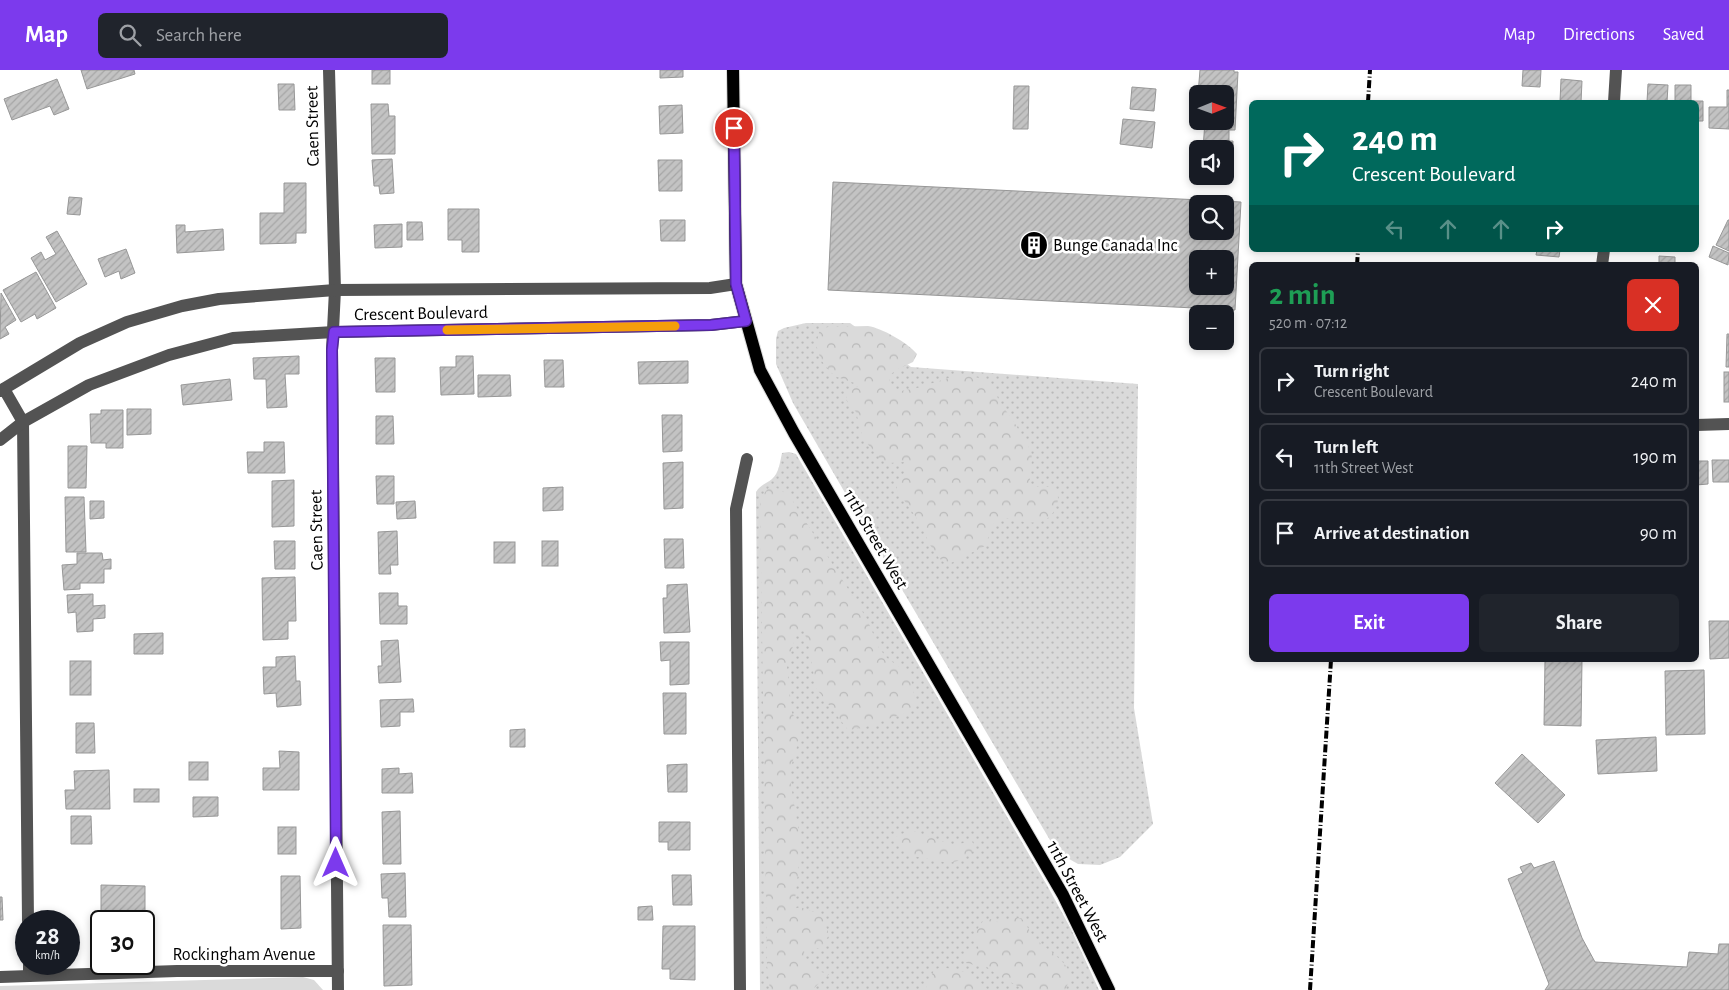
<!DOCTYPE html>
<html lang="en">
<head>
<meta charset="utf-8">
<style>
  :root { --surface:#171b24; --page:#20242c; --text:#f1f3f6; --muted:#9ea1a6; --line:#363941; --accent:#7c3aed }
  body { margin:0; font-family:"Alegreya Sans",sans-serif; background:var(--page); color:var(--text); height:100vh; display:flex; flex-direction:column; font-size:19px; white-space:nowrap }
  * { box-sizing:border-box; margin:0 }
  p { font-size:16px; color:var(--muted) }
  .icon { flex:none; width:28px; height:28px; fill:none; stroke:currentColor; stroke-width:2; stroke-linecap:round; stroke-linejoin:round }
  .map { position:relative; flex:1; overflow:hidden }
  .side { position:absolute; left:1249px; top:192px; width:450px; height:400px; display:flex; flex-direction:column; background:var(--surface); border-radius:8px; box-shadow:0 2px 8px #0003 }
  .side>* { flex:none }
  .banner { position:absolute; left:1249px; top:30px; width:450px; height:152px; border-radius:8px; box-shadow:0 2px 8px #0003; background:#00695c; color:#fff; overflow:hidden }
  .needle { width:32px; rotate:89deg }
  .fabs { position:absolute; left:1189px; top:15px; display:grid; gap:10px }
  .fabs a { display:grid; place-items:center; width:45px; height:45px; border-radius:8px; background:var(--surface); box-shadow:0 2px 8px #0003; font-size:25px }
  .speed { position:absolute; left:15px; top:840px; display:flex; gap:10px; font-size:25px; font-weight:700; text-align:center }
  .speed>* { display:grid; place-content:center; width:65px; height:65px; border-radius:50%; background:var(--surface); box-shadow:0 2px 8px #0003; line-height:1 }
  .speed small { font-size:12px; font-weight:400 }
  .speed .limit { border:2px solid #111; border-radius:8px; background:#fff; color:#111 }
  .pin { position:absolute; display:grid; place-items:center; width:42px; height:42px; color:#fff; margin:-21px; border:2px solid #fff; border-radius:50%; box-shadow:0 1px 5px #0007 }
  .me { position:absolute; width:55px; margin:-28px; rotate:0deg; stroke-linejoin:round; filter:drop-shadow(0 0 4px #0008) }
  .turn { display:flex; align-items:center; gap:18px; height:105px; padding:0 20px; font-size:22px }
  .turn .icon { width:65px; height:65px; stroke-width:2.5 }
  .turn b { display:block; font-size:35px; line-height:42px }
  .lanes { display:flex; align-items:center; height:48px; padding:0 20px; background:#0003; justify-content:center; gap:25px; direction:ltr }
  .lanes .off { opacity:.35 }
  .round { display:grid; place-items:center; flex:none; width:52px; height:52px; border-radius:8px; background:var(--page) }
  .headline { display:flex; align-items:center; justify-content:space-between; height:85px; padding:0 20px }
  h1 { font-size:30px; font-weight:700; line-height:38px; color:#1e9e55 }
  .cta { display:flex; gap:10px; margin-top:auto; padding:10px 20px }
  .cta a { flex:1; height:58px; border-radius:8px; background:var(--accent); color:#fff; font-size:20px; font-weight:700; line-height:58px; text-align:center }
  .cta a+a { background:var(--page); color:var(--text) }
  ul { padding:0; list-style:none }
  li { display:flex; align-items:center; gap:15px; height:68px; margin:0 10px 8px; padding:0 10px; border:2px solid var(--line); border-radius:8px }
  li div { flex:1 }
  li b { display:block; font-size:19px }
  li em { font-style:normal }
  header { display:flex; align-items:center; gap:30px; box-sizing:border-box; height:70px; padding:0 25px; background:var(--accent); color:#fff }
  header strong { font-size:24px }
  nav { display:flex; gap:28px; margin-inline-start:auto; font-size:18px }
  .search { width:350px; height:45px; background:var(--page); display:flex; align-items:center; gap:12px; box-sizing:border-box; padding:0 18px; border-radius:8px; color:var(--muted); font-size:19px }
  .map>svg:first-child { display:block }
  .grass { fill:url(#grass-dots) }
  .forest { fill:url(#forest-crowns) }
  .park { fill:#dadada }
  .building { fill:url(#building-hatch); stroke:#979797; fill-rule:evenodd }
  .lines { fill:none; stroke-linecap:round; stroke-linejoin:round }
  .major-casing { stroke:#dbdbdb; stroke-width:14 }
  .minor { stroke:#535353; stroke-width:12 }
  .major { stroke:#000; stroke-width:12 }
  .rail { stroke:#000; stroke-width:4; stroke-dasharray:8 2.5 1 2.5; stroke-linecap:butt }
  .route-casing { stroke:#51269a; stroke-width:12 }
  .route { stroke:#7c3aed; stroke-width:9 }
  .slow { stroke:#f59e0b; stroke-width:9 }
  .labels { text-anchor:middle; stroke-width:5; stroke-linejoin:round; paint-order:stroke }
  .street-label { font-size:18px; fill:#000; stroke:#fff }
  .poi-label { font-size:18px; fill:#000; stroke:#fff; text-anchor:start }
</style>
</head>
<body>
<header>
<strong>Map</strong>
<div class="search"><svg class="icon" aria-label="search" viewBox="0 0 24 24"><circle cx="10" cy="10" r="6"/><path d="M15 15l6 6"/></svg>Search here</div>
<nav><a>Map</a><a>Directions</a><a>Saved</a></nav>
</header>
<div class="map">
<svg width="1729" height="920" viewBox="0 0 1729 920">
  <defs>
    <pattern id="grass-dots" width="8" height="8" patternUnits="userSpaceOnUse" patternTransform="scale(1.25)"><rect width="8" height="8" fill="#dadada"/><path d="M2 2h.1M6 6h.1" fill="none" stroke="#b9b9b9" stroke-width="1.8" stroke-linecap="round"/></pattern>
    <pattern id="forest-crowns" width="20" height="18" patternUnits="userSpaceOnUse" patternTransform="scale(1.25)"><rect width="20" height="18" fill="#dadada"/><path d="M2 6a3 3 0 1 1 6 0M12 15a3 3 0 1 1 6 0" fill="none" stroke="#b9b9b9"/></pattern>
    <pattern id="building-hatch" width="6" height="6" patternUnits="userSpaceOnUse" patternTransform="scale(1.25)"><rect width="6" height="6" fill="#c3c3c3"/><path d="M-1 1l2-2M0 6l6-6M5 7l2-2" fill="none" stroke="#a6a6a6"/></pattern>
  </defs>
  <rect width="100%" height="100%" fill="#fff"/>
  <g class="grass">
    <polygon points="806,253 850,253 911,297 1138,314 1134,638 1153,754 1120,787 1100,795 1078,794 1057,782 848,428 793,333 776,294 776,269 778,261 784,258"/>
    <path d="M789 382 796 384 1048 817 1071 859 1099 920H760L756 422C760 415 766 414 772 409 779 403 780 392 782 383Z"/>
  </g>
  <g class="forest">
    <path d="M868 256C882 258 908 273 917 284L913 292 898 299 891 304 889 312 894 320 901 321 917 318 955 306H971L987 310 993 316 999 331 1014 352 1031 381 1032 390 1029 406 1031 414 1038 417H1055C1059 425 1059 431 1055 439 1044 462 1020 449 1002 448L994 453 985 476 947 495 939 488 930 475 920 453 897 420V411C904 405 906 401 905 392L889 393 881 390 866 372 862 365 856 342 846 330 847 322 860 315 837 307 830 302 821 290 816 275 820 259 828 257Z"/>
    <polygon points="771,415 789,425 867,549 879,578 887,588 909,604 913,617 915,633 906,643 862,658 848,660 816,618 809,577 803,558 796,565 787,597 792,643 802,659 789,704 801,774 794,839 800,837 822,845 829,865 821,878 804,880 805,892 813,900 829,904 812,920 770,920 767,896 760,428"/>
    <polygon points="911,760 955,776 971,770 976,778 962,790 949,793 908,785 893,768"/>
    <path d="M1013 848H1021C1027 854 1029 862 1035 868 1043 877 1069 892 1070 905 1070 910 1067 916 1065 920H1025L996 904 983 894 975 895 966 893 963 885 968 879 979 880 974 864 983 851 991 849 998 852Z"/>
    <polygon points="942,897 965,902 979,911 988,920 924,920 928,915 934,900"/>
  </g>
  <polygon class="park" points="303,907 314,910 323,920 0,920 0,916"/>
  <g class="building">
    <polygon points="81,0 134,0 135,4 87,19"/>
    <rect x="372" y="0" width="18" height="14"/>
    <polygon points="660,0 683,0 683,7 660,8"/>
    <polygon points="1200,0 1234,0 1234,2 1238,2 1235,60 1229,60 1229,71 1233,71 1233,84 1225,83 1225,79 1203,79 1205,51 1225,51 1225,24 1198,24"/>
    <polygon points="1523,0 1541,0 1540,17 1522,16"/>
    <polygon points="57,9 69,39 54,45 50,36 12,50 4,29"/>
    <polygon points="1561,9 1582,11 1581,32 1560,32"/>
    <polygon points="278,14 294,14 295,40 279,40"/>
    <polygon points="1648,14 1668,15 1667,32 1647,32"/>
    <polygon points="1675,15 1691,15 1691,31 1703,31 1703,51 1696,51 1696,32 1675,32"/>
    <polygon points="1014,16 1029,16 1028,59 1013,59"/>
    <polygon points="1132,17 1156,19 1154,41 1130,39"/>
    <polygon points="1727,20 1729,20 1729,59 1709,58 1709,37 1727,37"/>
    <polygon points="371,34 388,34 389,46 395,46 395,84 372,84"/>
    <polygon points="682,35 683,63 660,64 659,36"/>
    <polygon points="1123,49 1155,52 1152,78 1120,74"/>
    <polygon points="392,89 394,123 380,124 379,116 374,116 372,90"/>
    <polygon points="658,90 682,90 682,121 659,121"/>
    <path d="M833 112 1241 132 1235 240 828 220ZM1198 134H1225V161H1198ZM1198 189H1225V216H1198Z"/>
    <polygon points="284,113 306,113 306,163 296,163 296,173 260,174 260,143 284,143"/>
    <polygon points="69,127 82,128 80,145 67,144"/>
    <polygon points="448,139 479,139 479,182 462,182 462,170 448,170"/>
    <polygon points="660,150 685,150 685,171 661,171"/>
    <polygon points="1728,150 1729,150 1729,181 1716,175"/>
    <polygon points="407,152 422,152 423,170 407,170"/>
    <polygon points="402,154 402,177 375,178 374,155"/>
    <polygon points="176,155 185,155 185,162 223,159 224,180 177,183"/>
    <polygon points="57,161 87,214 56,232 31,188 41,182 45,190 56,184 46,167"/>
    <polygon points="1713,176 1729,183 1728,195 1709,187"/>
    <polygon points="126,179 135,203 121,209 119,201 105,207 98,189"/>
    <polygon points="1537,180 1560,180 1559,187 1536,185"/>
    <polygon points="1659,186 1675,187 1675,195 1659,195"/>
    <polygon points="36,202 56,238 37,249 35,244 21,252 3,220"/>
    <polygon points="1,223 16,250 5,257 9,264 0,269"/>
    <polygon points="1727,264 1729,264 1729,297 1726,297"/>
    <polygon points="299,286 299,304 285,304 287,337 267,338 266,309 254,309 253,288"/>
    <polygon points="456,286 473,286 474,324 441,325 440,297 456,297"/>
    <polygon points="375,288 395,288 395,322 376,322"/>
    <polygon points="544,290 563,290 564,317 545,317"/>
    <polygon points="688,291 688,313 639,314 638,292"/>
    <rect x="1724" y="302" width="5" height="30"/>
    <polygon points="478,305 510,305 511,326 478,327"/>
    <polygon points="230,309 232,330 183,335 181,315"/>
    <polygon points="127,339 151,339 151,364 127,365"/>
    <polygon points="101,340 123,340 123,378 106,378 106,373 91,373 90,344 101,344"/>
    <polygon points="662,345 682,345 682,381 663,382"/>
    <polygon points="376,346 393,346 394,374 376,374"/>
    <polygon points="264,372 284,372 285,403 248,403 247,382 264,382"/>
    <polygon points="68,376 87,376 86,418 68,418"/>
    <polygon points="1712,390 1729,390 1729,412 1713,412"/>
    <polygon points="1696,391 1708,391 1708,414 1696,415"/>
    <polygon points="683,392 683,438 664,439 663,393"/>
    <polygon points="376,406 394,406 394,434 377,434"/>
    <polygon points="294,410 294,456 272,457 272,411"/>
    <polygon points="563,417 563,440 543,441 543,418"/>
    <polygon points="65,427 84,427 86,482 66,482"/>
    <polygon points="90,431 104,431 104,448 90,449"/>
    <polygon points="415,431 416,448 397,449 396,432"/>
    <polygon points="397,461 398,495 390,495 391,504 379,504 378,462"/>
    <polygon points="664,469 683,469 684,498 665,498"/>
    <polygon points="274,471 295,471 295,499 275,499"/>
    <rect x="542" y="471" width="16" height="25"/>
    <rect x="494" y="472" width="21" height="21"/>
    <polygon points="77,483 102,483 103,490 111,489 111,499 104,499 104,513 80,513 80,519 64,520 62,495 77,494"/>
    <polygon points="295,507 296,551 288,551 288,569 263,570 262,508"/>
    <polygon points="687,514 690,562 664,563 663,528 667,528 667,515"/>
    <polygon points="379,523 398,523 398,536 407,536 407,554 380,554"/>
    <polygon points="93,524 93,536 105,535 105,548 93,549 93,561 77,562 76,542 68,543 67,525"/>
    <polygon points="1709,551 1729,551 1729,588 1710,589"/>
    <polygon points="163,563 163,584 134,584 134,564"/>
    <polygon points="398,570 401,612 379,613 378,596 382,596 381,571"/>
    <polygon points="660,572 689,572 689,614 670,615 670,590 661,591"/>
    <polygon points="295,586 296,611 300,611 301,635 277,637 276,623 264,624 263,597 276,597 276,587"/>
    <polygon points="1545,590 1582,590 1581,656 1544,655"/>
    <rect x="70" y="591" width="21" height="34"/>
    <polygon points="1704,600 1705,664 1666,665 1665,601"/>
    <polygon points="663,623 686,623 686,664 664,664"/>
    <polygon points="413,629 414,642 400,642 400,656 381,657 380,630"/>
    <polygon points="76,653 94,653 95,683 76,683"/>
    <polygon points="525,659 525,677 510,677 510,660"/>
    <polygon points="1656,667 1657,701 1598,704 1596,670"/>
    <polygon points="279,681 299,682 299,720 263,720 263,698 280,698"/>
    <polygon points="1522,684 1565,725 1538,753 1495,713"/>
    <rect x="189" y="692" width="19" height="18"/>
    <polygon points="687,694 687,722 668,722 667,695"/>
    <polygon points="399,698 399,704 412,703 413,723 382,723 382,699"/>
    <polygon points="109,700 110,739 66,739 65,720 75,720 74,701"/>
    <rect x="134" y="719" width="25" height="13"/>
    <polygon points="193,727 218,727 218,746 193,747"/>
    <polygon points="400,741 401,794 383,794 382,742"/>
    <polygon points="71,746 91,746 92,774 71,774"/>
    <polygon points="659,752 690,752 690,780 668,780 668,772 659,772"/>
    <rect x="278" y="757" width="18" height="27"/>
    <polygon points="1554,791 1582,868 1595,892 1687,897 1689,882 1718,884 1719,874 1729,874 1729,920 1545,920 1549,914 1508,809 1523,803 1520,797 1531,793 1534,798"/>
    <polygon points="405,803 406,847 389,847 388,828 382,828 381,804"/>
    <polygon points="672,805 691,805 692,835 673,835"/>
    <polygon points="281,806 300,806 301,858 281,859"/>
    <polygon points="101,815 145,816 145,849 117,849 117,851 101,851 101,860"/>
    <polygon points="0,827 2,827 3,850 0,850"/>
    <polygon points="652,836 653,850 638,850 638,837"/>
    <polygon points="383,855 411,855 412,915 384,916"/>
    <polygon points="663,856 695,856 695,910 670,909 670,899 662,899"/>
  </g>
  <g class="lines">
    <g class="major-casing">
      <polyline id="major" points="733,0 736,214 760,300 794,363 1063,825 1109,920"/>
    </g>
    <g class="minor">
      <polyline points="329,0 335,220 332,280 338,920"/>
      <polyline points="1614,32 1616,0"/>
      <polyline points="1602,195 1604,180"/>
      <polyline points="4,319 23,352 28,851"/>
      <polyline points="0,321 80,273 127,252 182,236 219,229 335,220 710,218 736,214"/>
      <polyline points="1696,355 1729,354"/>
      <polyline points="0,370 23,352 89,315 169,285 233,268 334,262 711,255 745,251"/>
      <polyline points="29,894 29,906"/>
      <polyline points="0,907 177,901 338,901"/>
      <polyline points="740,920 736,439 747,389"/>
    </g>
    <use href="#major" class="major"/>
    <g class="rail">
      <polyline points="1368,32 1370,0"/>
      <polyline points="1357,195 1358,180"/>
      <polyline points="1310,920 1331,590"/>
    </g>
  </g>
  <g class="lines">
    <g class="route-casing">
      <polyline id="route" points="336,793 332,280 334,262 711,255 746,251 736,214 734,58"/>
    </g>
    <use href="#route" class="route"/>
    <polyline class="slow" points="447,260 675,256"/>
  </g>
  <defs>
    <g id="building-disc" transform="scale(1.4375)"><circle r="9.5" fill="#000" stroke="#fff"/><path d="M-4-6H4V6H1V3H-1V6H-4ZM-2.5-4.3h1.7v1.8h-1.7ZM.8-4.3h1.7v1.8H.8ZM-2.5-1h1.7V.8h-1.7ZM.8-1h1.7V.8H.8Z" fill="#fff"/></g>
  </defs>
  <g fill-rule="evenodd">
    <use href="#building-disc" x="1034" y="175"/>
  </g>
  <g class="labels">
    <g class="street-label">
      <text transform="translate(312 56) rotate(-91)" y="6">Caen Street</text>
      <text transform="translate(421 243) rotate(-1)" y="6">Crescent Boulevard</text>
      <text transform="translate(316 460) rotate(-91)" y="6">Caen Street</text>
      <text transform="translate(876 469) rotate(60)" y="6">11th Street West</text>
      <text transform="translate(1078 821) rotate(62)" y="6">11th Street West</text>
      <text x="244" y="890">Rockingham Avenue</text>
    </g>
    <g class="poi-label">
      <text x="1053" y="181">Bunge Canada Inc</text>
    </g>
  </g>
</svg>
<div class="fabs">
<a><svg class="needle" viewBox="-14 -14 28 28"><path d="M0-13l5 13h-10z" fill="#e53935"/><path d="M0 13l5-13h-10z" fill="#9ea1a6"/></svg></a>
<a><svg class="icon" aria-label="sound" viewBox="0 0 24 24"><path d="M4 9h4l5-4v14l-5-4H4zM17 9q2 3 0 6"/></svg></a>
<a><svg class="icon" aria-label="search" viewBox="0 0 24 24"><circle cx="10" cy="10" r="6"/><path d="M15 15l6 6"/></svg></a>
<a>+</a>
<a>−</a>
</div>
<div class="speed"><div>28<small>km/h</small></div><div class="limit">30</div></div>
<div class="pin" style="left:734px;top:58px;background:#d93025"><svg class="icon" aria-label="arrive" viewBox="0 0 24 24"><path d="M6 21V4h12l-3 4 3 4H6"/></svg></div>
<svg class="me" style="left:336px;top:793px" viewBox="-20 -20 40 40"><path d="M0-17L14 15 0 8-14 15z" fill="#7c3aed" stroke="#fff" stroke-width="4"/></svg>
<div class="banner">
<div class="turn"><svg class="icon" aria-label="right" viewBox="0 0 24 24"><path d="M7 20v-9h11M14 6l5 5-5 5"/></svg><div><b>240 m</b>Crescent Boulevard</div></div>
<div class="lanes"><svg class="icon off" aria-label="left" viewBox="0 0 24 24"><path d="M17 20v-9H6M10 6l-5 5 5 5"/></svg><svg class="icon off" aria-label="ahead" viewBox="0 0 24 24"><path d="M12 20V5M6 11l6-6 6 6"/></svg><svg class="icon off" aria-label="ahead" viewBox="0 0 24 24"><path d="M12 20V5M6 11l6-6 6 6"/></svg><svg class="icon" aria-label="right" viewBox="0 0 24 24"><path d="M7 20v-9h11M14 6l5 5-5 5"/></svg></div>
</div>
<section class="side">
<div class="headline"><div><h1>2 min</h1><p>520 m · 07:12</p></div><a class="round" style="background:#d93025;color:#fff"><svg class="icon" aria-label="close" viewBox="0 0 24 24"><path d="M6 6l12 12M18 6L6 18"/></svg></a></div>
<ul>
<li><svg class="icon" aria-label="right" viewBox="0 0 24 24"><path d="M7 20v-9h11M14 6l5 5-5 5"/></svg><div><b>Turn right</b><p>Crescent Boulevard</p></div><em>240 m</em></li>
<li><svg class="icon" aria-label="left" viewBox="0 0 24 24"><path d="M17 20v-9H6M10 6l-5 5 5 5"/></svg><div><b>Turn left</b><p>11th Street West</p></div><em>190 m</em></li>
<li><svg class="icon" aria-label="arrive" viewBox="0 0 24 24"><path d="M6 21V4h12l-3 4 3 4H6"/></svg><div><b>Arrive at destination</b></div><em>90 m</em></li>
</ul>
<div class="cta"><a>Exit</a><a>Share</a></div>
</section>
</div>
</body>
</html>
